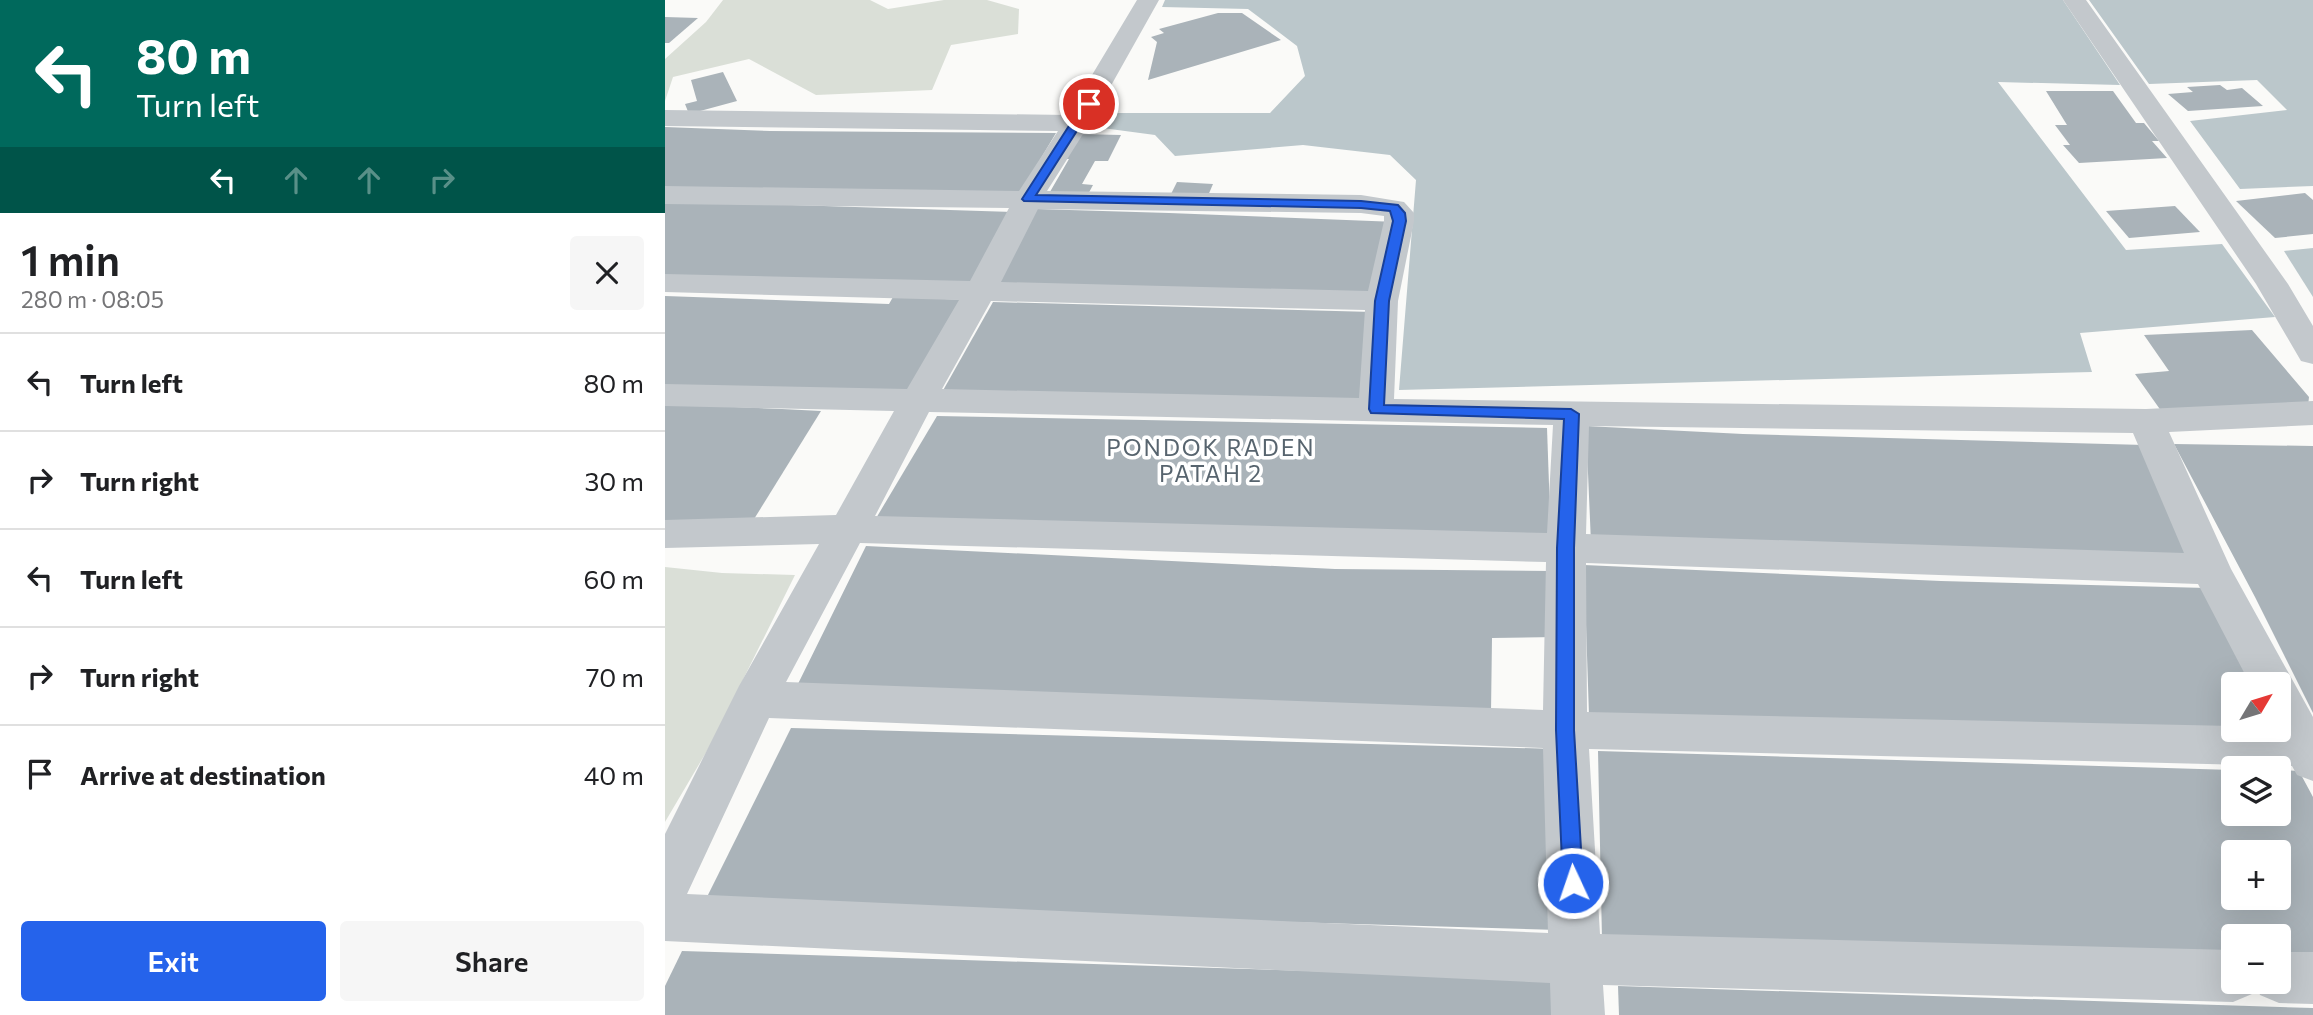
<!DOCTYPE html>
<html lang="en">
<head>
<meta charset="utf-8">
<style>
  :root { --surface:#fff; --page:#f6f6f6; --text:#202124; --muted:#757577; --line:#e0e0e0; --accent:#2563eb }
  body { margin:0; font-family:Commissioner,sans-serif; background:var(--page); color:var(--text); height:100vh; display:flex; flex-direction:column; font-size:26px; white-space:nowrap }
  * { box-sizing:border-box; margin:0 }
  p { font-size:23px; color:var(--muted) }
  .icon { flex:none; width:38px; height:38px; fill:none; stroke:currentColor; stroke-width:2; stroke-linecap:round; stroke-linejoin:round }
  .map { position:relative; flex:1; overflow:hidden }
  .sheet { display:flex; flex-direction:column; background:var(--surface); width:665px }
  .sheet>* { flex:none }
  .banner { background:#00695c; color:#fff; overflow:hidden }
  .needle { width:46px; rotate:52deg }
  .tools { position:absolute; left:1556px; top:672px; display:grid; gap:14px }
  .tools a { display:grid; place-items:center; width:70px; height:70px; border-radius:7px; background:var(--surface); box-shadow:0 7px 28px #0002; font-size:35px }
  .pin { position:absolute; display:grid; place-items:center; width:60px; height:60px; color:#fff; margin:-30px; border:4px solid #fff; border-radius:50%; box-shadow:0 2px 7px #0007 }
  .me { position:absolute; width:77px; margin:-38px; rotate:357deg; stroke-linejoin:round; filter:drop-shadow(0 0 5px #0008) }
  .turn { display:flex; align-items:center; gap:24px; height:147px; padding:0 21px; font-size:32px }
  .turn .icon { width:91px; height:91px; stroke-width:2.5 }
  .turn b { display:block; font-size:49px; line-height:60px }
  .lanes { display:flex; align-items:center; height:66px; padding:0 21px; background:#0003; justify-content:center; gap:35px; direction:ltr }
  .lanes .off { opacity:.35 }
  .round { display:grid; place-items:center; flex:none; width:74px; height:74px; border-radius:7px; background:var(--page) }
  .headline { display:flex; align-items:center; justify-content:space-between; height:119px; padding:0 21px }
  h1 { font-size:42px; font-weight:600; line-height:52px }
  .cta { display:flex; gap:14px; margin-top:auto; padding:14px 21px }
  .cta a { flex:1; height:80px; border-radius:7px; background:var(--accent); color:#fff; font-size:28px; font-weight:600; line-height:80px; text-align:center }
  .cta a+a { background:var(--page); color:var(--text) }
  ul { padding:0; list-style:none }
  li { display:flex; align-items:center; gap:21px; height:98px; padding:0 21px; border-top:2px solid var(--line) }
  li div { flex:1 }
  li b { display:block; font-size:26px }
  li em { font-style:normal }
  main { display:flex; flex:1; min-height:0 }
  .map>svg:first-child { display:block }
  .green { fill:#dadfd7 }
  .water { fill:#bbc7cb }
  .building { fill:#aab3b9; fill-rule:evenodd }
  .lines { fill:none; stroke-linecap:round; stroke-linejoin:round }
  .minor { fill:#c3c8cc; fill-rule:evenodd }
  .route { fill:#2563eb; stroke:#184099; stroke-width:2 }
  .labels { text-anchor:middle; stroke-width:7; stroke-linejoin:round; paint-order:stroke }
  .neighbourhood-label { font-size:23px; letter-spacing:2px; fill:#57646e; stroke:#fff }
</style>
</head>
<body>
<main>
<section class="sheet">
<div class="banner">
<div class="turn"><svg class="icon" aria-label="left" viewBox="0 0 24 24"><path d="M17 20v-9H6M10 6l-5 5 5 5"/></svg><div><b>80 m</b>Turn left</div></div>
<div class="lanes"><svg class="icon" aria-label="left" viewBox="0 0 24 24"><path d="M17 20v-9H6M10 6l-5 5 5 5"/></svg><svg class="icon off" aria-label="ahead" viewBox="0 0 24 24"><path d="M12 20V5M6 11l6-6 6 6"/></svg><svg class="icon off" aria-label="ahead" viewBox="0 0 24 24"><path d="M12 20V5M6 11l6-6 6 6"/></svg><svg class="icon off" aria-label="right" viewBox="0 0 24 24"><path d="M7 20v-9h11M14 6l5 5-5 5"/></svg></div>
</div>
<div class="headline"><div><h1>1 min</h1><p>280 m · 08:05</p></div><a class="round"><svg class="icon" aria-label="close" viewBox="0 0 24 24"><path d="M6 6l12 12M18 6L6 18"/></svg></a></div>
<ul>
<li><svg class="icon" aria-label="left" viewBox="0 0 24 24"><path d="M17 20v-9H6M10 6l-5 5 5 5"/></svg><div><b>Turn left</b></div><em>80 m</em></li>
<li><svg class="icon" aria-label="right" viewBox="0 0 24 24"><path d="M7 20v-9h11M14 6l5 5-5 5"/></svg><div><b>Turn right</b></div><em>30 m</em></li>
<li><svg class="icon" aria-label="left" viewBox="0 0 24 24"><path d="M17 20v-9H6M10 6l-5 5 5 5"/></svg><div><b>Turn left</b></div><em>60 m</em></li>
<li><svg class="icon" aria-label="right" viewBox="0 0 24 24"><path d="M7 20v-9h11M14 6l5 5-5 5"/></svg><div><b>Turn right</b></div><em>70 m</em></li>
<li><svg class="icon" aria-label="arrive" viewBox="0 0 24 24"><path d="M6 21V4h12l-3 4 3 4H6"/></svg><div><b>Arrive at destination</b></div><em>40 m</em></li>
</ul>
<div class="cta"><a>Exit</a><a>Share</a></div>
</section>
<div class="map">
<svg width="1648" height="1015" viewBox="0 0 1648 1015">
  <rect width="100%" height="100%" fill="#fafaf8"/>
  <g class="green">
    <polygon points="58,0 205,0 223,9 279,0 322,0 354,9 353,34 286,45 267,90 151,95 84,59 8,77 0,101 0,59 41,22"/>
    <polygon points="0,567 57,573 130,575 46,744 0,822"/>
  </g>
  <g class="water">
    <polygon points="500,0 1398,0 1455,85 1333,82 1461,250 1557,244 1610,317 1415,333 1427,372 734,390 751,180 725,155 638,145 510,156 490,135 430,127 442,113 605,113 640,76 632,46 583,9 497,7"/>
    <polygon points="1424,0 1648,0 1648,186 1575,189 1525,121 1622,110 1592,80 1484,84"/>
    <polygon points="1648,248 1648,297 1619,251"/>
  </g>
  <g class="building">
    <polygon points="553,13 577,13 616,40 483,80 492,42 486,37 499,33 494,29"/>
    <polygon points="0,17 33,18 4,43 0,43"/>
    <polygon points="58,72 72,101 24,114 20,104 32,101 26,80"/>
    <polygon points="1555,85 1562,90 1577,88 1598,106 1523,111 1503,94 1528,92 1522,87"/>
    <polygon points="1381,91 1448,91 1471,123 1479,123 1494,141 1487,141 1502,158 1414,163 1398,145 1405,145 1390,125 1402,125"/>
    <polygon points="0,127 105,131 391,133 354,195 0,187"/>
    <polygon points="414,134 456,135 443,161 430,161 417,184 428,185 421,198 382,197 404,159 398,159"/>
    <polygon points="512,182 548,184 542,198 505,196"/>
    <polygon points="1640,193 1648,200 1648,234 1610,238 1571,201"/>
    <polygon points="0,203 127,205 348,212 307,287 0,278"/>
    <polygon points="1510,206 1535,232 1464,238 1441,211"/>
    <polygon points="371,209 504,213 732,222 714,296 329,287"/>
    <polygon points="0,296 224,304 228,297 304,300 250,394 0,386"/>
    <polygon points="328,302 708,312 698,401 276,394"/>
    <polygon points="1587,330 1644,397 1643,406 1499,415 1470,374 1504,371 1479,335"/>
    <polygon points="0,404 117,409 156,411 86,524 0,521"/>
    <polygon points="272,416 882,428 886,541 210,520"/>
    <polygon points="921,426 1078,434 1480,445 1532,562 926,543"/>
    <polygon points="1509,444 1648,446 1648,713 1590,597"/>
    <polygon points="201,546 670,569 888,571 892,637 827,638 826,712 128,694"/>
    <polygon points="919,565 1276,581 1542,588 1593,684 1568,684 1568,730 1614,730 1614,722 1621,736 924,715"/>
    <polygon points="126,728 891,749 894,930 38,905"/>
    <path d="M933 751 1568 770V814H1614V770L1634 771 1648 797V963H1614V936H1568V963L937 939ZM1568 852H1614V898H1568Z"/>
    <polygon points="17,951 898,979 899,1015 0,1015 0,986"/>
    <polygon points="953,986 1648,1008 1648,1015 954,1015"/>
  </g>
  <g class="lines">
    <g class="minor">
      <path d="M472 0H494L425 123 382 191 696 195 739 202 749 213V221L733 301 729 399 1481 409 1648 401V425L1504 432 1566 569 1648 717V781L1632 775 1627 766 924 749 935 934 1568 950V982H1614V952H1648V1004L1614 1003 1595 995 1591 985 1587 994 1568 1002 938 985 940 1015H886L885 983 0 941V834L74 686 154 544 0 548V520L171 515 229 411 0 406V384L242 389 294 300 0 292V274L305 281 344 208 0 204V186L354 191 393 131 0 126V110L403 115ZM373 209 696 213 719 216V221L703 291 336 282ZM326 301 700 310 694 398 277 389ZM264 412 888 425 882 533 210 516ZM924 426 1468 433 1519 553 921 534ZM195 543 881 562 878 710 121 682ZM921 563 1533 584 1585 684H1614V730H1568V726L922 712ZM104 718 878 748 883 933 22 894Z"/>
      <polygon points="1398,0 1421,0 1623,284 1648,326 1648,364 1636,361 1591,284"/>
    </g>
  </g>
  <polygon class="route" points="424,101 429,104 371,195 696,201 733,205 740,213 741,221 724,301 719,405 906,409 914,414 909,548 909,730 918,883 915,889 908,892 901,889 898,883 891,730 892,548 899,419 706,413 704,409 710,301 728,221 725,211 696,208 359,201 357,199 418,104"/>
  <g class="labels">
    <g class="neighbourhood-label">
      <text x="546" y="456">PONDOK RADEN<tspan x="546" dy="26">PATAH 2</tspan></text>
    </g>
  </g>
</svg>
<div class="tools">
<a><svg class="needle" viewBox="-14 -14 28 28"><path d="M0-13l5 13h-10z" fill="#e53935"/><path d="M0 13l5-13h-10z" fill="#757577"/></svg></a>
<a><svg class="icon" aria-label="layers" viewBox="0 0 24 24"><path d="M12 4l9 5-9 5-9-5zM3 14l9 5 9-5"/></svg></a>
<a>+</a>
<a>−</a>
</div>
<div class="pin" style="left:424px;top:104px;background:#d93025"><svg class="icon" aria-label="arrive" viewBox="0 0 24 24"><path d="M6 21V4h12l-3 4 3 4H6"/></svg></div>
<svg class="me" style="left:908px;top:883px" viewBox="-20 -20 40 40"><circle r="17" fill="#2563eb" stroke="#fff" stroke-width="3"/><path d="M0-11L8 9 0 5-8 9z" fill="#fff"/></svg>
</div>
</main>
</body>
</html>
